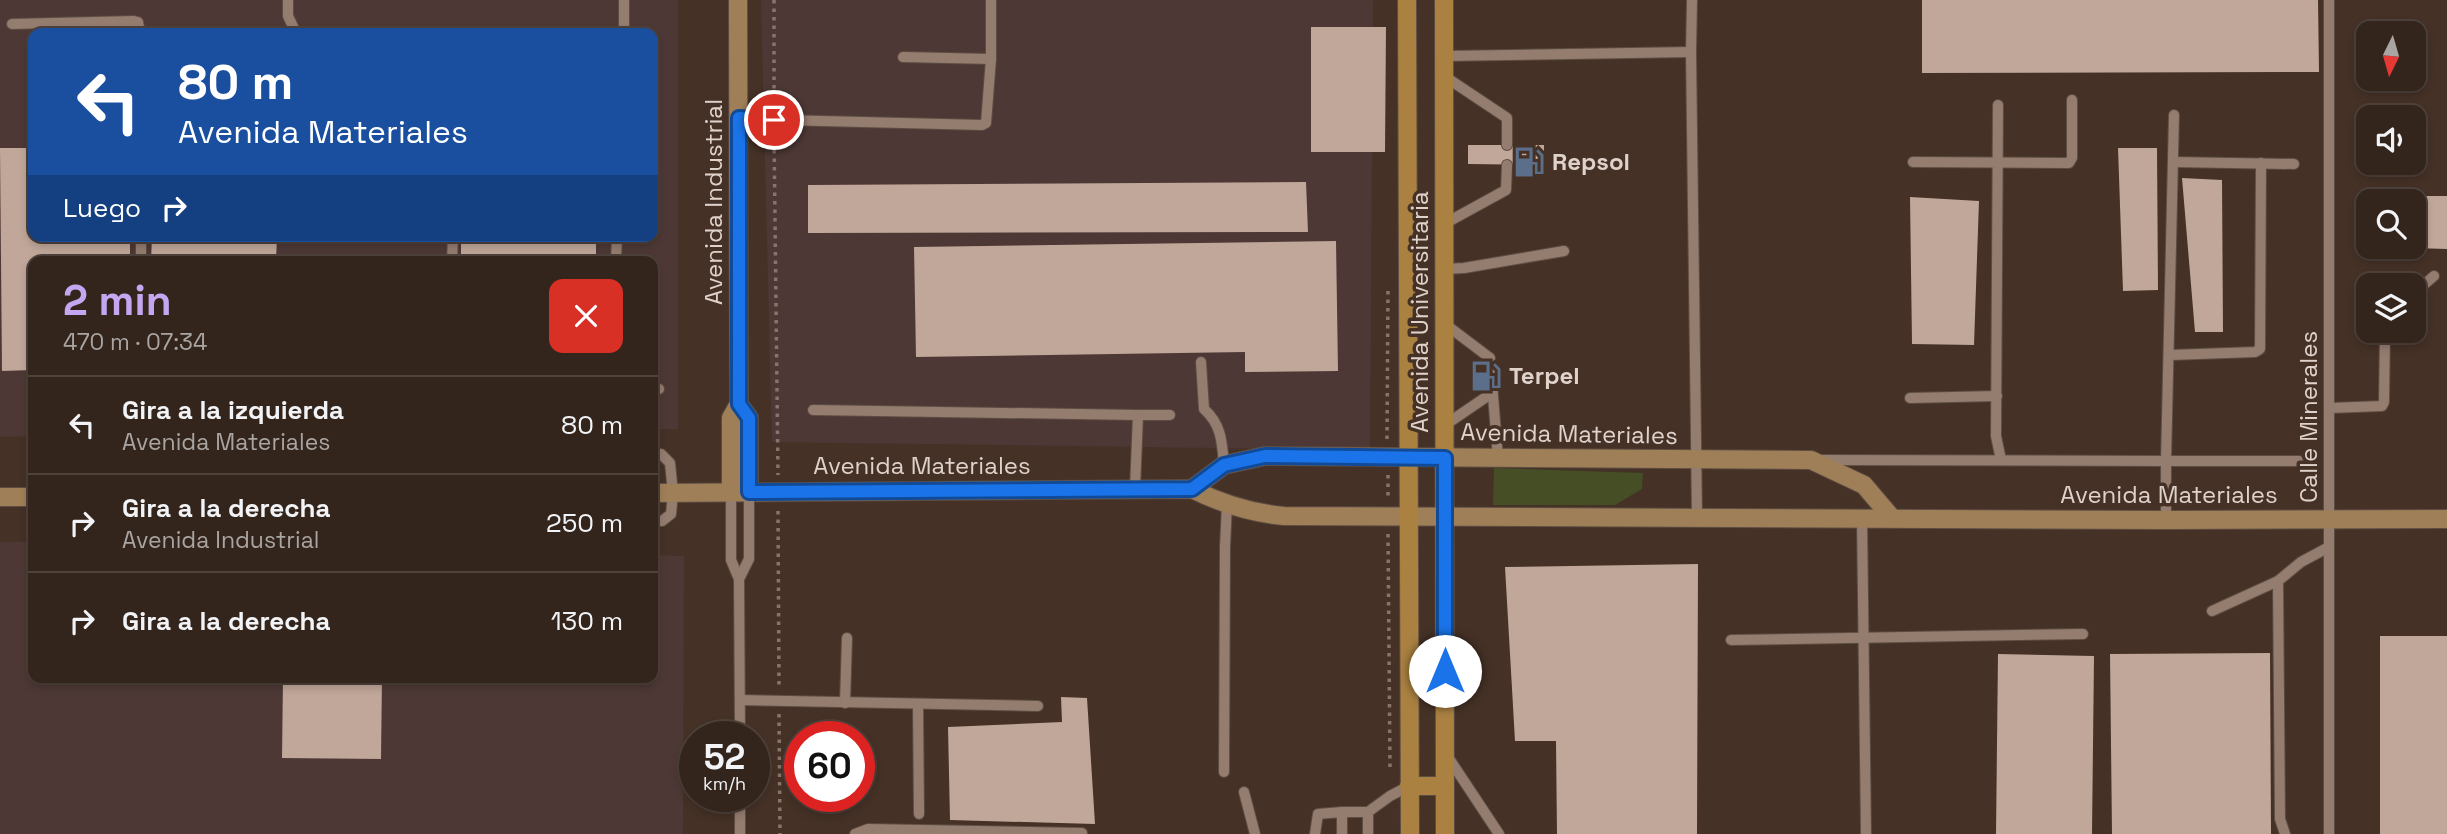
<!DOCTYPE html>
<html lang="es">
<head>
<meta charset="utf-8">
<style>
  :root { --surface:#34251c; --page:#3f3129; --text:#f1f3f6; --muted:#a9a5a3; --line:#4e423b; --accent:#c5a7f1 }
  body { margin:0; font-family:"Space Grotesk",sans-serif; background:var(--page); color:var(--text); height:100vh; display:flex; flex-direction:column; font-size:26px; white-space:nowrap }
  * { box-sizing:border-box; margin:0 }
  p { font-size:23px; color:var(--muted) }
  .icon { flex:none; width:38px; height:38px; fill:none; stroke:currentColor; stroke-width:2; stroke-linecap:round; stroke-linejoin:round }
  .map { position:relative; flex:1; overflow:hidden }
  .sheet { position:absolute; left:28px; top:256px; width:630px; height:427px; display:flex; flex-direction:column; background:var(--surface); border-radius:14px; box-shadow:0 4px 10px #0003,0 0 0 2px var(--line) }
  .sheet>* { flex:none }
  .top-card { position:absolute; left:28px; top:28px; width:630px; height:214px; border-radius:14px; box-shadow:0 4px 10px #0003,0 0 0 2px var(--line); background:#1a4fa0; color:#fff; overflow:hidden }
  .needle { width:46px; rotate:185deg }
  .controls { position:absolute; left:2356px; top:21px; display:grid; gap:14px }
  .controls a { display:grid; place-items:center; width:70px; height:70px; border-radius:14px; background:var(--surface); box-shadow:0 4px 10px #0003,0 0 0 2px var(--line); font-size:35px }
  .speed { position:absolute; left:679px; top:721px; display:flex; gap:14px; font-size:35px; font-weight:700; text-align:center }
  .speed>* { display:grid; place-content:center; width:91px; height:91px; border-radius:50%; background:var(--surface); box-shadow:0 4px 10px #0003,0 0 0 2px var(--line); line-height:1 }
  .speed small { font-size:18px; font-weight:400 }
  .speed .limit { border:10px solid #d22; background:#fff; color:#111 }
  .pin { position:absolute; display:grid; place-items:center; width:60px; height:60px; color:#fff; margin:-30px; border:4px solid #fff; border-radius:50%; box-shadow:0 2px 7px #0007 }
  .me { position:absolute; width:77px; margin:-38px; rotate:0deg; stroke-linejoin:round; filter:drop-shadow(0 0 5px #0008) }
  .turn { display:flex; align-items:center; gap:24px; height:147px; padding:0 35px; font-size:32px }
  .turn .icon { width:91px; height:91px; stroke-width:2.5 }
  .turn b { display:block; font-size:49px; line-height:60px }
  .then { display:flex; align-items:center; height:66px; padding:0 35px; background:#0003; gap:14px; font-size:26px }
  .round { display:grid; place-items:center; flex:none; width:74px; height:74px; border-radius:14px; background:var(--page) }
  .overview { display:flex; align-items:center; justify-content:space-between; height:119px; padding:0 35px }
  h1 { font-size:42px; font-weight:600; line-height:52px; color:var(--accent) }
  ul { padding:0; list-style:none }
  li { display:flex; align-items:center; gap:21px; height:98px; padding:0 35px; border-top:2px solid var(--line) }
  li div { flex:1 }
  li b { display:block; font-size:26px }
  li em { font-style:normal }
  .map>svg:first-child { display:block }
  .industrial { fill:#4d3835; fill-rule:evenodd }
  .green { fill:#454e25 }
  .building { fill:#c0a799 }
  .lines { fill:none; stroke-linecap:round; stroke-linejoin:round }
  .lane-casing { stroke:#5d4d43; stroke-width:12 }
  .secondary-casing { stroke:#5d4d43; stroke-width:20 }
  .primary-casing { stroke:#5d4d43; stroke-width:20 }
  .path { stroke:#86756c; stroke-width:3.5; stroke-dasharray:3.5 5; stroke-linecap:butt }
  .lane { stroke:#947c6f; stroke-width:10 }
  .secondary { stroke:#9f7f58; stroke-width:18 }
  .primary { stroke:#aa8141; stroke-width:18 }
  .route-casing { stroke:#114b97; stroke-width:18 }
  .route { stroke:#1a73e8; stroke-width:12 }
  .labels { text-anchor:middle; stroke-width:7; stroke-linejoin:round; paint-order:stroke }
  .poi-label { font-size:24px; font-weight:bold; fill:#dfd2cb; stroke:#453126; text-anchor:start }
  .street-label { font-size:24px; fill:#dfd2cb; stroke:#453126 }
</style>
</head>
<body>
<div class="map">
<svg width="2447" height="834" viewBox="0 0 2447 834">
  <rect width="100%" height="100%" fill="#453126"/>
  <g class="industrial">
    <path d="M0 0H678V429H653V261H33V436L0 437ZM33 33H653V236H33Z"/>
    <polygon points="761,0 1373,0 1370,450 772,442"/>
    <polygon points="0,542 33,542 33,677 653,677 653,555 684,556 683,834 0,834"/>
  </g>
  <polygon class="green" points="1494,468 1643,473 1642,489 1615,505 1493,505"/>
  <g class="building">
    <polygon points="1922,0 2318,0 2319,72 1922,73"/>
    <polygon points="1311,27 1386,27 1385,152 1311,152"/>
    <polygon points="1468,145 1544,145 1544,165 1468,164"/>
    <polygon points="0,148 33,148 33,236 130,236 130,261 33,261 33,370 2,371"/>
    <polygon points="2118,148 2157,148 2158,290 2123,291"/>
    <polygon points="2182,178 2222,180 2223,332 2195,332"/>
    <polygon points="1306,182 1308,232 808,233 808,185"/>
    <polygon points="2361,196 2447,196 2447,249 2413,248 2413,201 2368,201 2368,248 2360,248"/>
    <polygon points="1910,197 1979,201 1974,345 1912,344"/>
    <polygon points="152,236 277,236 276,261 151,261"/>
    <rect x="461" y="236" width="135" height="25"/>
    <polygon points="1336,241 1338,371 1245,372 1245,352 916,357 914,247"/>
    <polygon points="1698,564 1697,834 1557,834 1556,741 1515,741 1505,567"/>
    <rect x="2380" y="636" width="67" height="198"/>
    <polygon points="2270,653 2271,834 2112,834 2110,654"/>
    <polygon points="1998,654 2094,656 2092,834 1996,834"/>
    <polygon points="283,677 382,677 381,759 282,758"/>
    <polygon points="1061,697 1087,698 1095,824 950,820 948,727 1062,722"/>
  </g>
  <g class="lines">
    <g class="lane-casing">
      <g id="lane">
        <polyline points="288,0 288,16 296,33"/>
        <polyline points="1692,0 1691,52 1697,517"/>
        <polyline points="2329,0 2329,834"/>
        <polyline points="12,24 134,21 138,22 140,33"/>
        <polyline points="624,33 624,0"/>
        <polyline points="1444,56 1691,52"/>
        <polyline points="903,57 991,59"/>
        <polyline points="1444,76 1507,118 1507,145"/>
        <polyline points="1998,105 1996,436 2001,460"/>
        <polyline points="2174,115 2166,461 2299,461"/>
        <polyline points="739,119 982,125 986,123 991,59 991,0"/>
        <polyline points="1913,162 2069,163 2072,158 2072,100"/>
        <polyline points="2173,162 2294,164"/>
        <polyline points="1444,224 1506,190 1507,165"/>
        <polyline points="141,236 141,261"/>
        <polyline points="452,261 453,236"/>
        <polyline points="616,261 617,236"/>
        <polyline points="1445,269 1464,268 1564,251"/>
        <polyline points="2413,294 2434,276"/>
        <polyline points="1445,324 1490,358 1498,458"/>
        <polyline points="2170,355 2255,352 2260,349 2261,163"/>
        <path d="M1201 362 1204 409C1222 425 1222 443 1224 465"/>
        <polyline points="653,389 659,389"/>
        <polyline points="1910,398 1997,396"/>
        <polyline points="2330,408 2382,406 2384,402 2385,331"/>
        <polyline points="813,410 1138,415 1135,489"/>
        <polyline points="1138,415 1170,415"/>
        <polyline points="1445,425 1492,393"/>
        <polyline points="653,454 661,454 670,463 673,493 671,514 662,521 653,521"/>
        <polyline points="1820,460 2166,461 2166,520"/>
        <polyline points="731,492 731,560 739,579 740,737"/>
        <polyline points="1862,518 1866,834"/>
        <polyline points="739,579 749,559 749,492"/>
        <polyline points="2278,581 2280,819 2285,834"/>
        <polyline points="2212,611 2278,581 2301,562 2329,547"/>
        <polyline points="1731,640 2083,634"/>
        <polyline points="740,700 1038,706"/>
        <polyline points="845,703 847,638"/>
        <polyline points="918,705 919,814"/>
        <polyline points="1448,757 1499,834"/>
        <polyline points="1224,772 1225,547 1227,504"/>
        <polyline points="1244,792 1255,834"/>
        <polyline points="740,796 740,834"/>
        <polyline points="855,834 868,829 1082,833"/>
        <polyline points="1315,834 1318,814 1342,812"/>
        <polyline points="1342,834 1342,812 1368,812"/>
        <polyline points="1368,834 1368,812 1390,796 1409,786"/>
      </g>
    </g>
    <g class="secondary-casing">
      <g id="secondary">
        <polyline points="739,404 749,418 749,492"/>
        <polyline points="1192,489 1224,465 1265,456 1811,460 1864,485 1892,518"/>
        <polyline points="731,492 731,418 739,404 738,0"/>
        <path d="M653 493 1192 489C1222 504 1251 513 1284 516L2166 520 2447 519"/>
        <polyline points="0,497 33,497"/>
      </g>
    </g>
    <g class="primary-casing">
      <g id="primary">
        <polyline points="1407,0 1410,834"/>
        <polyline points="1444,0 1445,834"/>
        <polyline points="1409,786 1445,786"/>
      </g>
    </g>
    <g class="path">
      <polyline points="774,0 774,107"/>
      <polyline points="774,133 778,475"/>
      <polyline points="1387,439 1388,286"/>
      <polyline points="1388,475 1388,498"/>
      <polyline points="778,511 779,688"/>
      <polyline points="1388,534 1390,768"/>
      <polyline points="779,714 780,834"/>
    </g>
    <use href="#lane" class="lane"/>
    <use href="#secondary" class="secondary"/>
    <use href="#primary" class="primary"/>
  </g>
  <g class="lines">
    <g class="route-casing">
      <polyline id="route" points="774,120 739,118 739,404 749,418 749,492 1192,489 1224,465 1265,456 1445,458 1445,671"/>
    </g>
    <use href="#route" class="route"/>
  </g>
  <defs>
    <g id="fuel-bare" transform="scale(2.415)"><path d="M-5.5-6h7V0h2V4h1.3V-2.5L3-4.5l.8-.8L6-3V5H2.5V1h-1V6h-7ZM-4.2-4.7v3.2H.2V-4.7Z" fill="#5c6f8a" stroke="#453126" stroke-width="2.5" paint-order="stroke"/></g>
  </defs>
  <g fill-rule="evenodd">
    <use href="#fuel-bare" x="1529" y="162"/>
    <use href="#fuel-bare" x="1486" y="376"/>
  </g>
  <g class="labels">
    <g class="poi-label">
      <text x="1552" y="170">Repsol</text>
      <text x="1509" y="384">Terpel</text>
    </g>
    <g class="street-label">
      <text transform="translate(714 202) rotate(-90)" y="8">Avenida Industrial</text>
      <text transform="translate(1420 312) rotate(-90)" y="8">Avenida Universitaria</text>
      <text transform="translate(2309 417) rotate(-90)" y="8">Calle Minerales</text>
      <text transform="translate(1569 434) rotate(1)" y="8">Avenida Materiales</text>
      <text x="922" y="474">Avenida Materiales</text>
      <text x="2169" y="503">Avenida Materiales</text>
    </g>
  </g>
</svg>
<div class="controls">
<a><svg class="needle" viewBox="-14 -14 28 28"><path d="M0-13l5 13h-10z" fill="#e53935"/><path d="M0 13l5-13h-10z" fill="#a9a5a3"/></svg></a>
<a><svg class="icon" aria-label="sound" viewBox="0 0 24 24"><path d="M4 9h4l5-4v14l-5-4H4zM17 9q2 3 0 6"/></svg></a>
<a><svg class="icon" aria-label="search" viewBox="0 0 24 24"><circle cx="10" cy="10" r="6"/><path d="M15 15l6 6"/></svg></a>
<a><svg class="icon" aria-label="layers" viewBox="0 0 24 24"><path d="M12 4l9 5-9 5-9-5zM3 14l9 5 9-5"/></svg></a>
</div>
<div class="speed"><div>52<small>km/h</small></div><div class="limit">60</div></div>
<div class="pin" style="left:774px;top:120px;background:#d93025"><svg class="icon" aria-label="arrive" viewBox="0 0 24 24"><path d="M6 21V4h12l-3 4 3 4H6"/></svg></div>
<svg class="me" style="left:1445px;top:671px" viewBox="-20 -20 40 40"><circle r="19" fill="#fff"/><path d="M0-13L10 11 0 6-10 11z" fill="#1a73e8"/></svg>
<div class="top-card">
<div class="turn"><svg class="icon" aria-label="left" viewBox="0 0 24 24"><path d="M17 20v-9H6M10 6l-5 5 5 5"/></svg><div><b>80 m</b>Avenida Materiales</div></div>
<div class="then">Luego<svg class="icon" aria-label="right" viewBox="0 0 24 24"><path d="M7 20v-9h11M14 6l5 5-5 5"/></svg></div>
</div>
<section class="sheet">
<div class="overview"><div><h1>2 min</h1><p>470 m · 07:34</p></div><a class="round" style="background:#d93025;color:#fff"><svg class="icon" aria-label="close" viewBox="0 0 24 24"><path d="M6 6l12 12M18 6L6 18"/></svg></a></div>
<ul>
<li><svg class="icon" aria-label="left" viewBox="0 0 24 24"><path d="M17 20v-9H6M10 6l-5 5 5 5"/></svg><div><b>Gira a la izquierda</b><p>Avenida Materiales</p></div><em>80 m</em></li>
<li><svg class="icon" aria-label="right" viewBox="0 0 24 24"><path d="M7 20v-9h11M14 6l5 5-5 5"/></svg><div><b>Gira a la derecha</b><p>Avenida Industrial</p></div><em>250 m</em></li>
<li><svg class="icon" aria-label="right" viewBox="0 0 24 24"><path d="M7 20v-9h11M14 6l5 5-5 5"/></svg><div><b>Gira a la derecha</b></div><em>130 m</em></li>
</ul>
</section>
</div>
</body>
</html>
